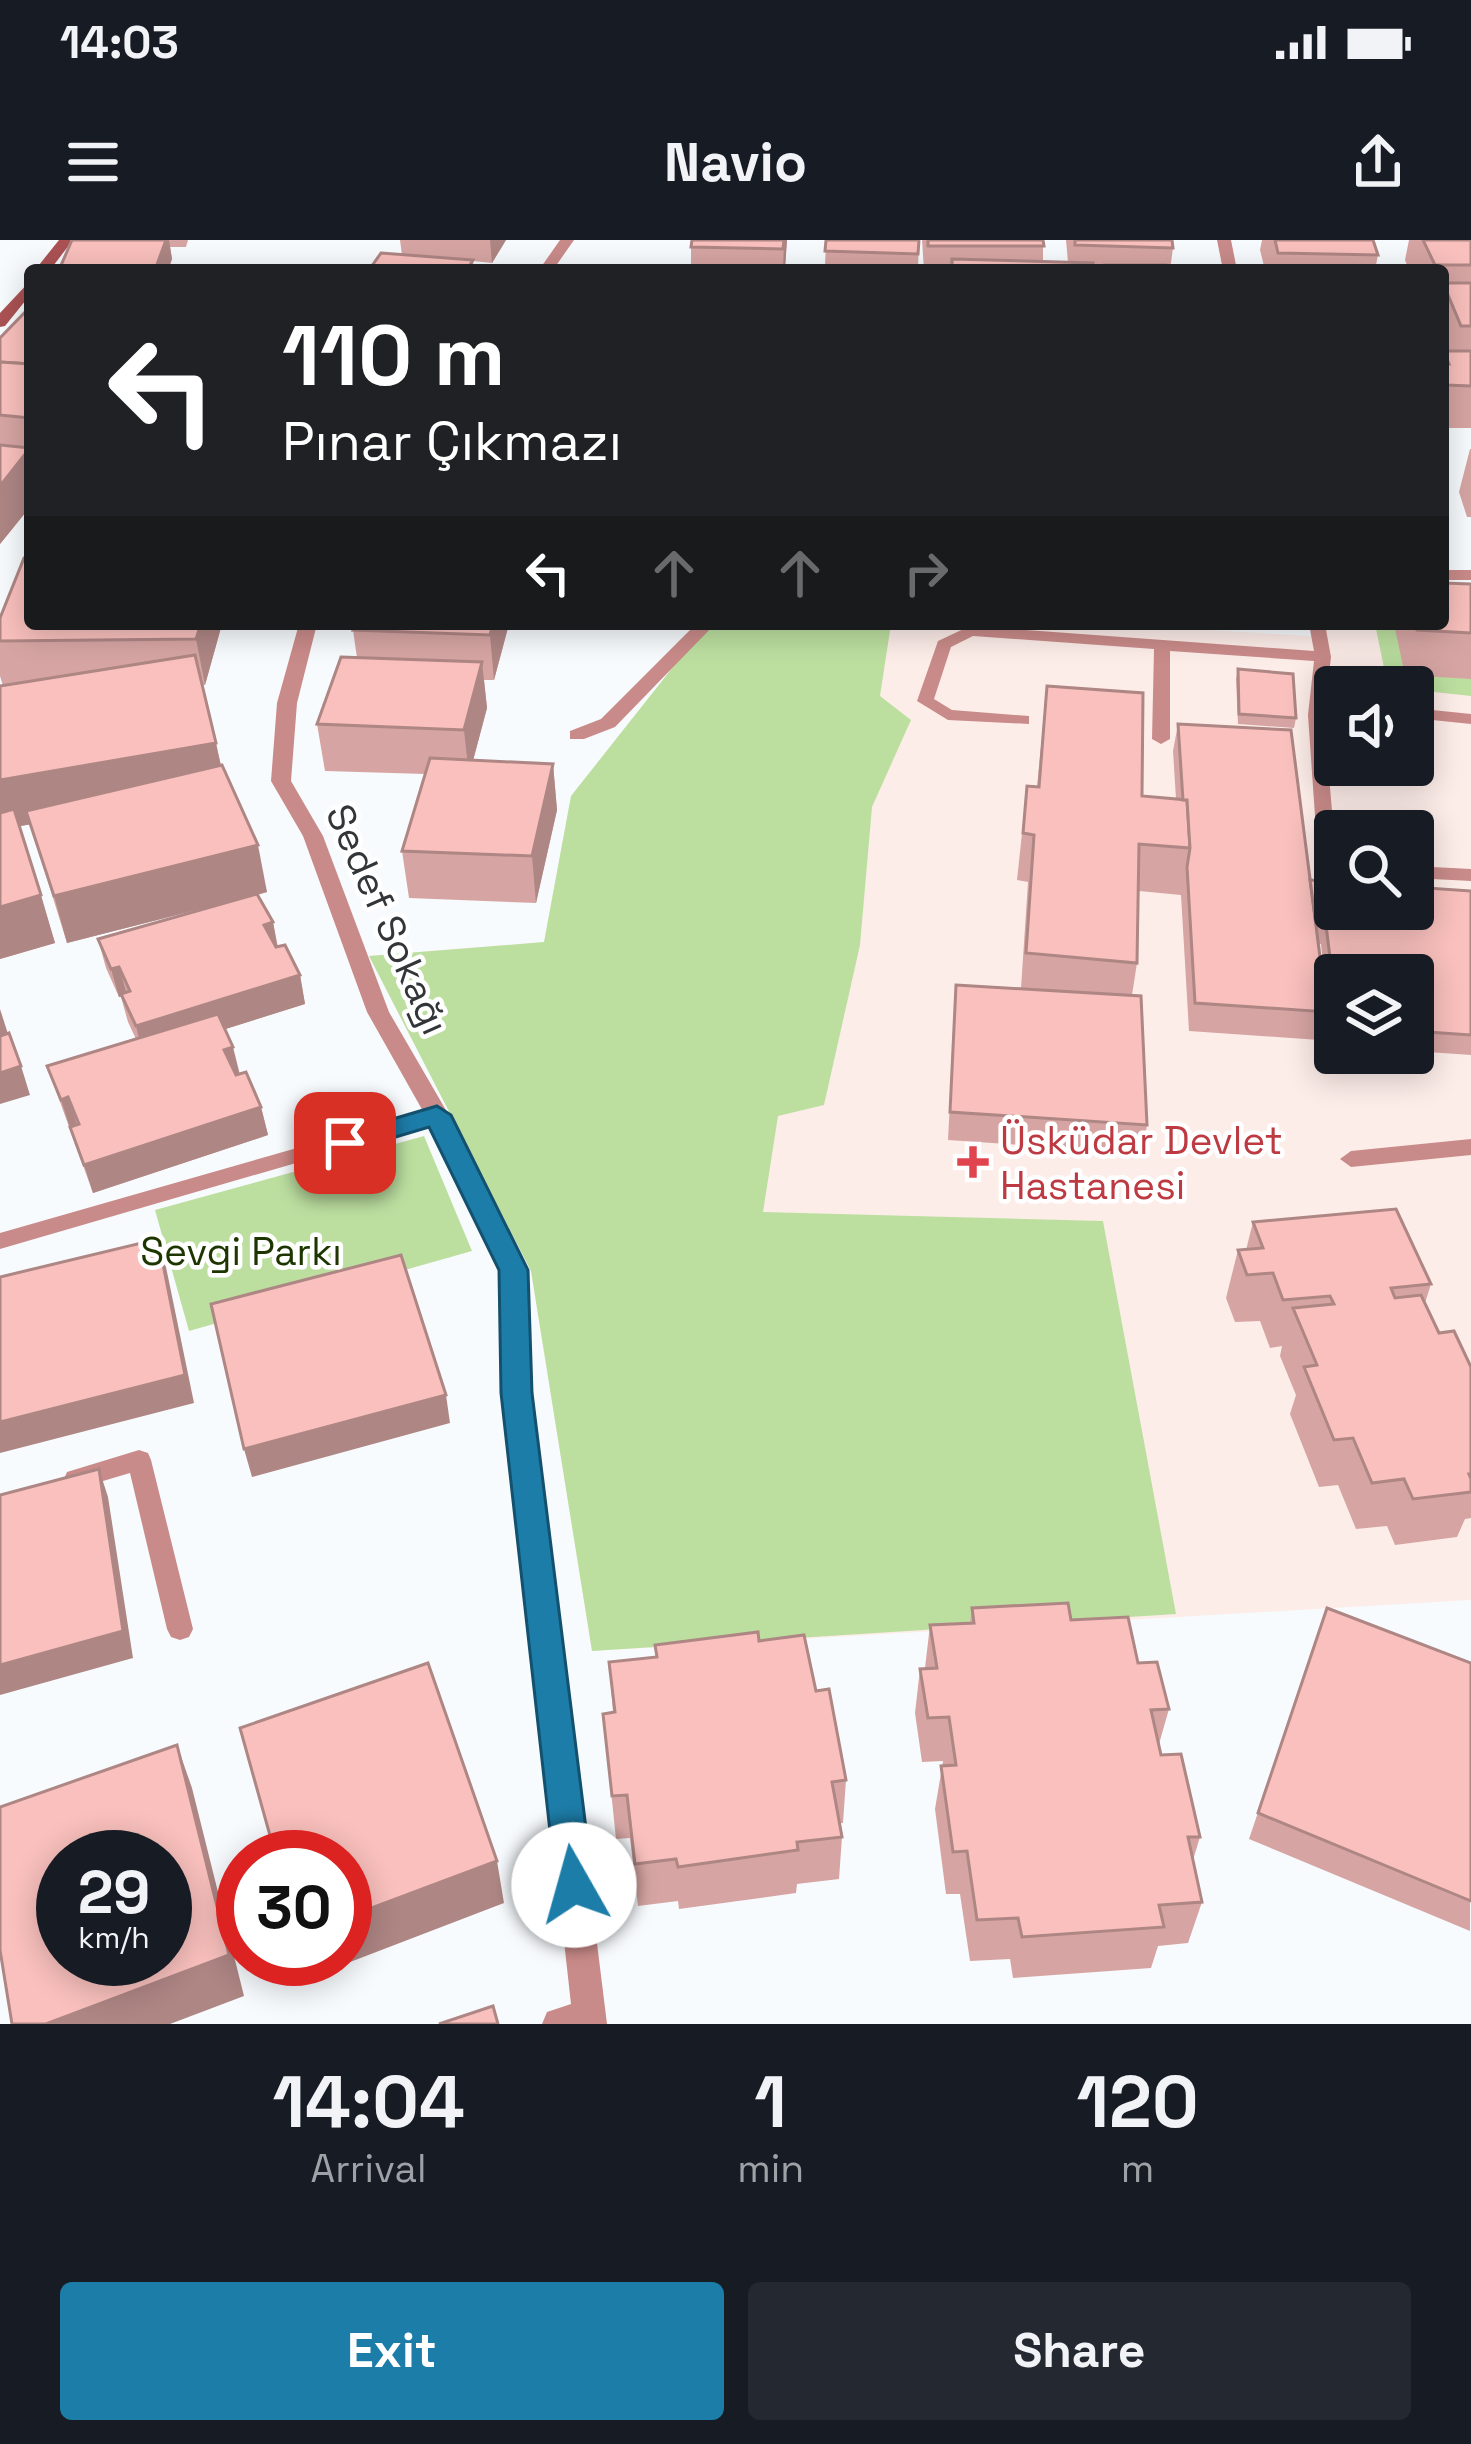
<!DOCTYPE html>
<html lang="en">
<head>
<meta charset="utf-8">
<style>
  :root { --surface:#171b24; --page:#242831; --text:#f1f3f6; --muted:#9ea1a6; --accent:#1d7da9 }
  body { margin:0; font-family:"Space Grotesk",sans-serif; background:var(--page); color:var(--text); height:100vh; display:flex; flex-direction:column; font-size:45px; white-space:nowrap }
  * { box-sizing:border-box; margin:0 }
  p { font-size:39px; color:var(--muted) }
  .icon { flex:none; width:66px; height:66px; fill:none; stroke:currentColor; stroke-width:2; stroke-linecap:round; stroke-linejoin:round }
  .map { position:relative; height:1784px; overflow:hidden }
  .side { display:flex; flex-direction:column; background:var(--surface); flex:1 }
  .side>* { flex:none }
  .guide { position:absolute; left:24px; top:24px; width:1425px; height:366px; border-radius:12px; box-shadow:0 6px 30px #0003; background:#202124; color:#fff; overflow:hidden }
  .fabs { position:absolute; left:1314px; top:426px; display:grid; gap:24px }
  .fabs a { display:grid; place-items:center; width:120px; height:120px; border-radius:12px; background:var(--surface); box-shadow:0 6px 30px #0003; font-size:60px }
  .speed { position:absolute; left:36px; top:1590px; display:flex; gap:24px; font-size:60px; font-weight:700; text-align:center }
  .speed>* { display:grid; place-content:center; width:156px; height:156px; border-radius:50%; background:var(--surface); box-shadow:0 6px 30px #0003; line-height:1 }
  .speed small { font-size:30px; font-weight:400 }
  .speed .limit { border:18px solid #d22; background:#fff; color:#111 }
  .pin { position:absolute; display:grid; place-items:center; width:102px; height:102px; color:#fff; margin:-51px; border-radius:24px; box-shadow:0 6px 18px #0006 }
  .me { position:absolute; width:132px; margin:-66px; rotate:353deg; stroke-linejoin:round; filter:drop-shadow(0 0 9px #0008) }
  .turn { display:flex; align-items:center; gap:42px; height:252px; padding:0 60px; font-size:54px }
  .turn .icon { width:156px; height:156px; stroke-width:2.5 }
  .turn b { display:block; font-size:84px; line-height:102px }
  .lanes { display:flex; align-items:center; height:114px; padding:0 60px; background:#0003; justify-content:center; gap:60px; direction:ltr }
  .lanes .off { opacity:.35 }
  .eta { display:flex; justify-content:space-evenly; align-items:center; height:204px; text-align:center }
  .eta b { font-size:72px; font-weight:600; line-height:84px }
  .primary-button { display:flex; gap:24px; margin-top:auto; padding:24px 60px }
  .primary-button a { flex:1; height:138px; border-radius:12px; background:var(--accent); color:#fff; font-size:48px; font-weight:600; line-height:138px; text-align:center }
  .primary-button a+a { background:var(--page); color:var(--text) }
  .status { display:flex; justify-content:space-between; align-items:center; height:84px; padding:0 60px; background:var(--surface); direction:ltr }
  .status svg { height:33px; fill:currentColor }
  header { display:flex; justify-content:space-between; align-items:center; height:156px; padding:0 60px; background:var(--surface); font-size:54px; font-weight:600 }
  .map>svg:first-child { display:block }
  .education { fill:#fdede9; fill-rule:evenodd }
  .green { fill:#bcdfa0 }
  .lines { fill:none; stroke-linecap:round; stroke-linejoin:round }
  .service { fill:#c98b89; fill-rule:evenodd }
  .minor { fill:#c98b89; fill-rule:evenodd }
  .secondary { fill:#ab5253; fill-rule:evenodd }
  .wall { fill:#d6a5a3 }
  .shaded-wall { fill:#ae8684 }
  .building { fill:#f9c0bd; stroke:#ae8684; stroke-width:3; fill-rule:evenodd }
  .route { fill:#1d7da9; stroke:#13516e; stroke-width:3 }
  .health-dot { fill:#e0444e; stroke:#fff; stroke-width:4.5 }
  .labels { text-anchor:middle; stroke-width:9; stroke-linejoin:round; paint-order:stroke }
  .street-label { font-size:39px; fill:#333639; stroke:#fff }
  .health-label { font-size:39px; fill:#be3a42; stroke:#fff; text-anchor:start }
  .park-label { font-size:39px; fill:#1d3600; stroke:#fff }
</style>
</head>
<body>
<div class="status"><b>14:03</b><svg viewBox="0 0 49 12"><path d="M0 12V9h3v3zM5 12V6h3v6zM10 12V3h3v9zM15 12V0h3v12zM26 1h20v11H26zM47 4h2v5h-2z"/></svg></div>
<header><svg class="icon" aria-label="menu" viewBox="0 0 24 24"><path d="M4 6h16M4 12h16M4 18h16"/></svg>Navio<svg class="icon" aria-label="share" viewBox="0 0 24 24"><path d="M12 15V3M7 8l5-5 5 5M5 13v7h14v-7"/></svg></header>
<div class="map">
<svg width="1471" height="1784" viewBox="0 0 1471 1784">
  <rect width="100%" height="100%" fill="#f8fbfe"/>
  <path class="education" d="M1471 352V1360L592 1411 531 1031 369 716 544 702 571 556 707 384H1175L1176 388 1311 396V384H1443ZM1335 447H1413V525H1335ZM1335 591H1413V669H1335ZM1335 735H1413V813H1335Z"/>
  <g class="green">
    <polygon points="1471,358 1471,456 1388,447 1375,384 1443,384"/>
    <polygon points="707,384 891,384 880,456 911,480 872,567 860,705 824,865 778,876 763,972 1103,981 1176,1374 592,1411 531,1031 369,716 544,702 571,556"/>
    <polygon points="424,896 472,1011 189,1091 155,970"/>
  </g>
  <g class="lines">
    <g class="service">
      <polygon points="1309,384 1325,384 1331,417 1324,475 1335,607 1329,605 1316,590 1308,475 1314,421 1170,411 1170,499 1161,504 1152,499 1154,409 973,396 951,407 934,459 952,470 1029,476 1029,484 948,480 917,461 938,401 970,386 1314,411"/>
      <polygon points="1413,468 1471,474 1471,484 1413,478"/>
      <polygon points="1413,626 1471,629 1471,641 1413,638"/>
      <polygon points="437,868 447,875 444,880 0,1009 0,993"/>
      <polygon points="1471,899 1471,915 1351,927 1340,919 1351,911"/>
      <polygon points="139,1210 148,1213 151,1220 193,1389 189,1397 180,1400 171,1397 167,1389 130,1233 76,1249 67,1246 64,1239 67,1232"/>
    </g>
    <g class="minor">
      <polygon points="560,0 574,0 553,30 539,30"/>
      <polygon points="1217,0 1231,0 1237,30 1223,30"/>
      <rect x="1443" y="330" width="28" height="10"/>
      <polygon points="299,384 317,384 297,463 291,541 323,596 389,772 461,896 527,1031 529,1153 607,1784 542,1784 547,1772 571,1764 503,1153 501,1031 437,896 367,772 303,596 271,541 277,463"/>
      <polygon points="696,384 715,384 615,487 584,499 570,499 570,491 601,479"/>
    </g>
    <g class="secondary">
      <polygon points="59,0 73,0 50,30 35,30"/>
      <polygon points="30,41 30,55 5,86 0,87 0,73"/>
    </g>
  </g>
  <g class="wall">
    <polygon points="72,0 188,0 186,7 170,7 172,19 168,30 59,30"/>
    <polygon points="400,0 506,0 492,23 473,21 474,30 369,30 402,15"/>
    <polygon points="787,0 785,26 825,27 826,0 919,0 918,30 691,30 691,7"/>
    <polygon points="922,0 1043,0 1043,22 1068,22 1066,0 1172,0 1173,8 1170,30 924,30"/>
    <polygon points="1262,0 1373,0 1378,15 1375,30 1265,30 1260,10"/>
    <polygon points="1409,0 1471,0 1471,188 1443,188 1443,30 1409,30 1405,20"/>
    <polygon points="30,67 30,267 0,304 0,98"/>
    <polygon points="1470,209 1471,209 1471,277 1467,277 1459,252"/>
    <polygon points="1471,344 1471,439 1405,435 1394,384 1443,384"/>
    <polygon points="0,378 222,384 205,445 202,445 221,525 267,652 258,655 273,682 278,707 300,735 305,764 225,789 239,834 261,867 268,895 93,953 47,826 136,799 128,782 121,757 119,757 106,728 98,699 224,663 67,703 30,584 19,586 55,703 0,719 3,446 0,436"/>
    <polygon points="509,384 494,440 484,440 487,468 473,520 553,524 557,570 536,663 409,658 402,611 425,534 325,531 317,484 357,418 353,390"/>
    <polygon points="1238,429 1296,478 1294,488 1238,484 1236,439"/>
    <polygon points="1047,446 1142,556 1176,559 1173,511 1178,484 1310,640 1471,651 1471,815 1413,811 1413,735 1335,735 1335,806 1333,806 1321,704 1318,704 1327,772 1319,800 1189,791 1181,655 1139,651 1137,723 1132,755 1147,885 1142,913 948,900 956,745 1021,748 1028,642 1017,640 1027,546 1037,547"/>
    <polygon points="1253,982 1431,1044 1425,1063 1439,1093 1471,1127 1471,1278 1465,1279 1457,1297 1395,1305 1387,1286 1356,1289 1338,1245 1319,1247 1290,1174 1296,1155 1280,1116 1282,1106 1270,1108 1260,1081 1235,1082 1226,1058 1238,1010 1246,1010"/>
    <polygon points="972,1368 1071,1380 1138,1423 1169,1469 1159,1504 1161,1515 1200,1597 1193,1620 1202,1662 1188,1703 1158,1706 1151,1728 1013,1738 1010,1719 970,1721 960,1654 946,1654 935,1569 943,1521 922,1522 915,1473 920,1429 925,1428 930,1385 970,1383"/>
    <polygon points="1327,1368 1471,1423 1470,1691 1249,1599"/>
    <polygon points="759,1401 816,1451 846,1540 843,1583 840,1583 842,1597 839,1639 797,1644 796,1653 679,1669 678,1661 638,1666 630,1598 616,1599 603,1474 613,1472 609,1422 656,1417 655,1405"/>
  </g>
  <g class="shaded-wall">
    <polygon points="166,0 169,0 172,19 168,30 155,30"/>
    <polygon points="490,0 506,0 492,23"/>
    <polygon points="784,0 787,0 785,30 783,30"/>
    <polygon points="30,210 30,267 0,304 0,246"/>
    <polygon points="201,384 222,384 205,445 196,399"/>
    <polygon points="493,384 509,384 494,440 490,395"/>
    <polygon points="482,422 487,468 469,536 464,490"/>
    <polygon points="216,503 226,550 4,589 0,575 0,540"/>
    <polygon points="553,524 557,570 536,663 532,616"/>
    <polygon points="258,605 267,652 67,703 54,656"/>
    <polygon points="41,655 55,703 0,719 0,667"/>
    <polygon points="273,682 278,711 264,685"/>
    <polygon points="119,727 127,755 119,757 111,729"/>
    <polygon points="300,735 305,764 143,815 136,786"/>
    <polygon points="0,769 9,797 0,800"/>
    <polygon points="233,807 240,835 231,838 224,810"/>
    <polygon points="21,826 30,855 0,864 0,833"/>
    <polygon points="68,857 77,885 70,888 61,860"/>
    <polygon points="261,867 268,895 93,953 84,925"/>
    <polygon points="158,999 166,1027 194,1163 0,1213 0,1182"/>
    <polygon points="446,1155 450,1183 252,1237 244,1209"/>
    <polygon points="99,1229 108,1257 133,1418 0,1455 0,1425"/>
    <polygon points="177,1505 192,1548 244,1756 170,1784 46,1784"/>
    <polygon points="497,1621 504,1663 311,1737 305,1719 345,1719 345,1678"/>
  </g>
  <g class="building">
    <polygon points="72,0 166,0 155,30 59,30"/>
    <polygon points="692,0 784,0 783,9 691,7"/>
    <polygon points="826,0 919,0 918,14 825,11"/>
    <polygon points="928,0 1043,0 1044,6 928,6"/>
    <polygon points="1075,0 1172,0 1173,8 1075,5"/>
    <polygon points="1275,0 1373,0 1378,15 1278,13"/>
    <polygon points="1423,0 1471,0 1471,25 1435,25"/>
    <polygon points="381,13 473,20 467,30 369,30"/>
    <polygon points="952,19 1093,23 1093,30 952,30"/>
    <polygon points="1105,25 1166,25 1167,30 1106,30"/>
    <polygon points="785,26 897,29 784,30"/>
    <polygon points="1443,43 1471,43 1471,86 1461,86"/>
    <polygon points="30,67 30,124 0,122 0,98"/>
    <polygon points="1443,111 1471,111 1471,146 1446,145 1443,136 1443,124 1449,124"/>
    <polygon points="0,122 30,124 30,178 0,175"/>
    <polygon points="0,205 30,208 0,246"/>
    <polygon points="24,318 30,318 30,384 201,384 196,399 0,401 0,378"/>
    <polygon points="1443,343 1471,344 1471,393 1417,390 1415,384 1443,384"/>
    <polygon points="355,384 493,384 490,395 353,390"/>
    <polygon points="195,415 216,503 0,540 0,446"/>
    <polygon points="341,417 482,422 464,490 317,484"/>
    <polygon points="1238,429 1293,434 1296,478 1239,474"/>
    <polygon points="1047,446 1143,453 1142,556 1187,560 1190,608 1139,604 1137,723 1026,713 1034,595 1023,593 1027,546 1039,547"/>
    <polygon points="1178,484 1291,490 1327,772 1195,763 1187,627 1190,608 1187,560 1183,560"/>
    <polygon points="430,518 553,524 532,616 402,611"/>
    <polygon points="222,525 258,605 54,656 26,571"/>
    <polygon points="14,569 41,655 0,667 0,573"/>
    <polygon points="1310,640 1335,642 1335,669 1413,669 1413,647 1471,651 1471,795 1413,791 1413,735 1335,735 1335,758 1326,685 1316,684"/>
    <polygon points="257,654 273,682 264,685 276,707 285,705 300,735 136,786 121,754 130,751 119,727 111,729 98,699"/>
    <polygon points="956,745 1141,756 1147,885 950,872"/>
    <polygon points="218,774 233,807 224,810 236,835 246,832 261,867 84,925 70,887 79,884 68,857 61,860 47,826"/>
    <polygon points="9,793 21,826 0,833 0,796"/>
    <polygon points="1396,969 1431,1044 1391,1048 1395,1058 1421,1055 1439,1093 1454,1091 1471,1127 1471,1234 1469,1234 1471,1239 1471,1252 1413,1259 1404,1239 1372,1243 1353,1198 1334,1200 1304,1127 1317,1125 1293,1068 1334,1064 1330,1056 1283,1060 1273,1033 1247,1035 1238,1010 1263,1008 1253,982"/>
    <polygon points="158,999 185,1135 0,1182 0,1037"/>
    <polygon points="401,1015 446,1155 244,1209 211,1064"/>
    <polygon points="99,1229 123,1391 0,1425 0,1255"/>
    <polygon points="1068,1363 1071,1380 1128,1377 1138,1423 1157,1422 1169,1469 1151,1470 1161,1515 1181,1514 1200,1597 1188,1597 1202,1662 1159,1665 1164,1687 1022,1697 1018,1678 977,1680 967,1611 953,1612 941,1526 956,1525 949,1477 928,1478 920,1429 937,1428 930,1385 974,1383 972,1368"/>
    <polygon points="1327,1368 1471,1423 1471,1661 1258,1573"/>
    <polygon points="758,1392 759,1401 804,1395 816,1451 829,1449 846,1540 832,1542 842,1597 797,1602 798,1610 678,1627 676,1619 635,1624 627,1555 612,1556 603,1474 615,1472 609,1422 657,1417 655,1405"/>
    <polygon points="428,1423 497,1621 345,1678 345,1617 276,1617 240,1488"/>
    <path d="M177 1505 229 1715 46 1784H12L0 1710V1567ZM63 1617H165V1719H63Z"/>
    <polygon points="493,1766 498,1784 439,1784"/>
  </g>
  <polygon class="route" points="437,866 451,875 528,1030 532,1153 593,1645 588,1658 574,1663 561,1658 556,1645 501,1153 499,1030 429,887 345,912 331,903 335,896"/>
  <path class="health-dot" d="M967 904h12v12h12v12h-12v12h-12v-12h-12v-12h12z"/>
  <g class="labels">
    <g class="street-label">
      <text transform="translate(388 679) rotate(66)" y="14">Sedef Sokağı</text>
    </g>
    <g class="health-label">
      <text x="1000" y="914">Üsküdar Devlet<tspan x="1000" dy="45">Hastanesi</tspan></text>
    </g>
    <g class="park-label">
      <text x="241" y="1025">Sevgi Parkı</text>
    </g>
  </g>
</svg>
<div class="fabs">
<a><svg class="icon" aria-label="sound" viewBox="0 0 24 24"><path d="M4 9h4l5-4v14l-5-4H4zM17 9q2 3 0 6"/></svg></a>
<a><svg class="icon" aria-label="search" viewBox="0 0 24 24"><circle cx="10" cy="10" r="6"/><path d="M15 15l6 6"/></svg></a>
<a><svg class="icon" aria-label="layers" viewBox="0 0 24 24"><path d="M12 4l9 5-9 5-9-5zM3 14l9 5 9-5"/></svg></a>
</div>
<div class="speed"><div>29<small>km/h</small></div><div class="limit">30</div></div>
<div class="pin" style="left:345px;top:903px;background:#d93025"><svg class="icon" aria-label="arrive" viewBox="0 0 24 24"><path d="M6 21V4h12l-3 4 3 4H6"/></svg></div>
<svg class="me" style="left:574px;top:1645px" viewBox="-20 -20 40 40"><circle r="19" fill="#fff"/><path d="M0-13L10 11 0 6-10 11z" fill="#1d7da9"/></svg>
<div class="guide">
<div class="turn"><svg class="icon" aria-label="left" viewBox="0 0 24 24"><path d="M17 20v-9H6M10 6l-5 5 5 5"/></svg><div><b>110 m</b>Pınar Çıkmazı</div></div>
<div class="lanes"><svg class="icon" aria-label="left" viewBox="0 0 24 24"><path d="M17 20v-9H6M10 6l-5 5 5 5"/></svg><svg class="icon off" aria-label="ahead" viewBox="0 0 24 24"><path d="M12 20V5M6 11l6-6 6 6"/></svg><svg class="icon off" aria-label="ahead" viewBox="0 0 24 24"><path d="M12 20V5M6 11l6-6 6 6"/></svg><svg class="icon off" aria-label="right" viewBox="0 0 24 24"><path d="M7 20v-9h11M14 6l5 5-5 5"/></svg></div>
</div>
</div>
<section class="side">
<div class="eta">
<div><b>14:04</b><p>Arrival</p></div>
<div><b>1</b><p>min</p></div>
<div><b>120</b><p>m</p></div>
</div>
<div class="primary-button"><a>Exit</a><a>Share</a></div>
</section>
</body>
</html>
